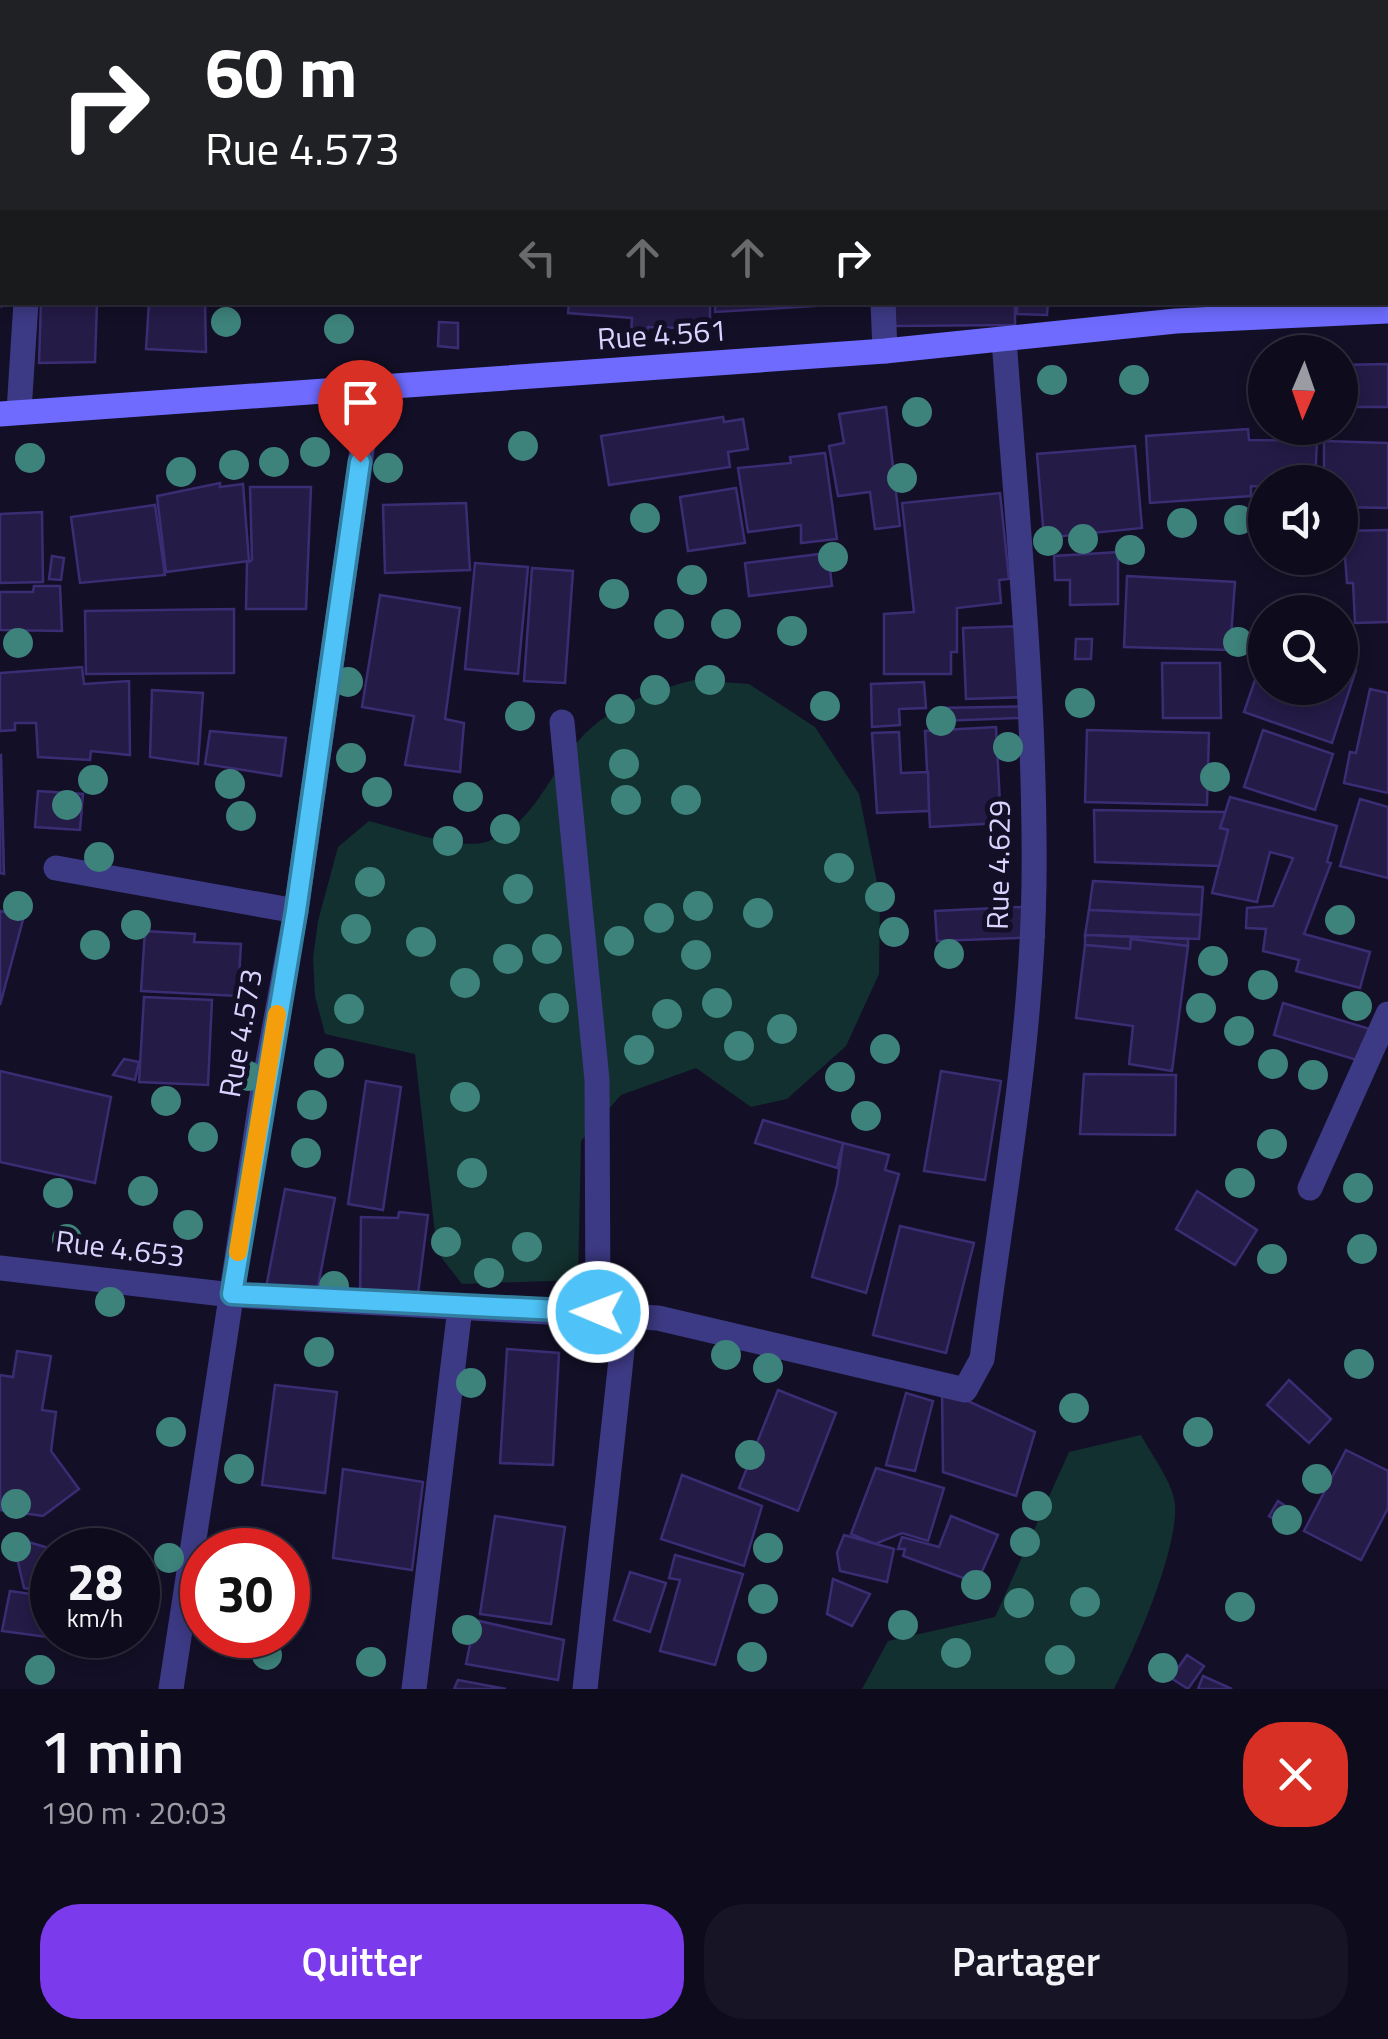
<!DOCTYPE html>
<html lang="fr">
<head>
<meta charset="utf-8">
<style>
  :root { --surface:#0e0b1c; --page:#171425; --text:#f1f3f6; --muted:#9b9ba3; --line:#2e2b3b; --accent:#7c3aed }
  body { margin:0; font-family:"Titillium Web",sans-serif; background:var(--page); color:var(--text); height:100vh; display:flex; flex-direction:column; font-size:38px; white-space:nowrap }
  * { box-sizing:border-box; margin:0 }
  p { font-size:32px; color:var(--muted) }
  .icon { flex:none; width:55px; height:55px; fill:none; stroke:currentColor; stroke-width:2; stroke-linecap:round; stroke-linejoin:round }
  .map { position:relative; height:1689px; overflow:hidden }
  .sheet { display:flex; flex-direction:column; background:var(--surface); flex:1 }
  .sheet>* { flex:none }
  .banner { position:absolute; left:0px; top:0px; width:1390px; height:305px; box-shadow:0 5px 15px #0003,0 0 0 2px var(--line); background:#202124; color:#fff; overflow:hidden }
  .needle { width:65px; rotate:182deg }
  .controls { position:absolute; left:1248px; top:335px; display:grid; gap:20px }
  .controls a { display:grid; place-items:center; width:110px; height:110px; border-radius:50%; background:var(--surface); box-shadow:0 5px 15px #0003,0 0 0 2px var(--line); font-size:50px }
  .speed { position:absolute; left:30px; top:1528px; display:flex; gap:20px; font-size:50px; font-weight:700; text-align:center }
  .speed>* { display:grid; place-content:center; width:130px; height:130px; border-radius:50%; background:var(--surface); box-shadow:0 5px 15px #0003,0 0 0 2px var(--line); line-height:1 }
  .speed small { font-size:25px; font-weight:400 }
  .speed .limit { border:15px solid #d22; background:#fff; color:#111 }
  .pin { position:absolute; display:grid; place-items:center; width:85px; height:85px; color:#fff; margin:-102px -42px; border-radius:50% 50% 50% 0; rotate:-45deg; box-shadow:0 0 10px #0007 }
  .pin .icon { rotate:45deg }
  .me { position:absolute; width:110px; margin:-55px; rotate:271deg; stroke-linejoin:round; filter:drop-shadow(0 0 8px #0008) }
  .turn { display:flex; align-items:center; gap:35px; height:210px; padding:0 40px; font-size:45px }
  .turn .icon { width:130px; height:130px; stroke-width:2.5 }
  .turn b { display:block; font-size:70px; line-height:85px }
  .lanes { display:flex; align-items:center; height:95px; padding:0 40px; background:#0003; justify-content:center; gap:50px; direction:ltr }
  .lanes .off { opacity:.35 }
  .round { display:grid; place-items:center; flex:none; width:105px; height:105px; border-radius:40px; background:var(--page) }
  .summary { display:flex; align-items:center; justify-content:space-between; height:170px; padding:0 40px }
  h1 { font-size:60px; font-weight:600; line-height:75px }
  .button { display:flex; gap:20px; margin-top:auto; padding:20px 40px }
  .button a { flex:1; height:115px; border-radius:40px; background:var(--accent); color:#fff; font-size:40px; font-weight:600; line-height:115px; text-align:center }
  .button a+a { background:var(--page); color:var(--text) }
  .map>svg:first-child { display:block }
  .green { fill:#12302f }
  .building { fill:#241b47; stroke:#3b2d73; stroke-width:2.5 }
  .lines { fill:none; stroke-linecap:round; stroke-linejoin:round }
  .street { stroke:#3d3a85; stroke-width:25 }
  .secondary { stroke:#6f6bff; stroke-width:25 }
  .tree { fill:#3d827b }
  .route-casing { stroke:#337fa1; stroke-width:25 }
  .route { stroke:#4fc3f7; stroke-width:18 }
  .slow { stroke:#f59e0b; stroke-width:18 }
  .labels { text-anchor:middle; stroke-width:10; stroke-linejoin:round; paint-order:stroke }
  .street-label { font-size:30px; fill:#d9d4ff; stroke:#130f26 }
</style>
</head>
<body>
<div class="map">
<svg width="1388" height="1689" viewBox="0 0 1388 1689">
  <rect width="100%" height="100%" fill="#130f26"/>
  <g class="green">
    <path d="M694 680 749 684 815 727 859 794 880 897 879 974 846 1046 787 1099 751 1107 696 1068 621 1095 581 1141 578 1280 462 1284 437 1252 415 1054 325 1034 315 996 313 958 318 921 338 847 369 821C398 828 462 852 489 841 536 822 549 773 580 739 608 707 654 690 694 680Z"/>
    <path d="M1141 1435C1151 1454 1174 1484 1175 1505 1178 1550 1135 1649 1114 1689H862L888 1641 995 1617 1069 1452Z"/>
  </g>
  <g class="building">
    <polygon points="449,0 540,0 449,2"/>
    <polygon points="672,0 762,0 672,2"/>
    <polygon points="884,0 1002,0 884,2"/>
    <polygon points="0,209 2,209 1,306 0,305"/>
    <polygon points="41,302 97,302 95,362 39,363"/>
    <polygon points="149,302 205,302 206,352 146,349"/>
    <polygon points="569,302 710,302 710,329 648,327 647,332 631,332 632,318 568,313"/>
    <polygon points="715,302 864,302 864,303 715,312"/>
    <polygon points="894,302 1015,302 1015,325 895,326"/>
    <polygon points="1017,302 1048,302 1047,315 1017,314"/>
    <polygon points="439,322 458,323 458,348 438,346"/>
    <polygon points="1388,364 1388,407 1340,407 1340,365"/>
    <polygon points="886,407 900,526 875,529 870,492 838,496 829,446 844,443 839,414"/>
    <polygon points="723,417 724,422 743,419 748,449 728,452 730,467 609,485 601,436"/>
    <polygon points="1248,429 1249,440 1317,441 1315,482 1265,482 1265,487 1251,486 1251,496 1150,503 1146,436"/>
    <polygon points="1324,441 1388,443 1388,508 1340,507 1340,482 1324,482"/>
    <polygon points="1135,446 1142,528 1044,538 1037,454"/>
    <polygon points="825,453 837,539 801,543 801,525 748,532 738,468 791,463 790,457"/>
    <polygon points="220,483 220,487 243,484 249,561 166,572 157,496"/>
    <polygon points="250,487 311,487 306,609 246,609 247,563 252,560"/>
    <polygon points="736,488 745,543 688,551 680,497"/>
    <polygon points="1000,493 1009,579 999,580 1001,603 957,608 957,652 951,652 951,674 884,674 884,614 914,612 902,503"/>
    <polygon points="466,503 470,570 385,573 383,505"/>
    <polygon points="155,505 165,575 80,583 71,517"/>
    <polygon points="42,512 43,582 0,583 0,514"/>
    <polygon points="1388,530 1388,622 1355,623 1353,583 1347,583 1343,531"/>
    <polygon points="1118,552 1118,604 1070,605 1070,580 1055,580 1054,556"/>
    <polygon points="828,553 832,586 749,596 745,563"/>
    <polygon points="52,556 64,558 61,580 49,579"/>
    <polygon points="475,563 528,567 518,674 465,669"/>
    <polygon points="532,568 573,571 565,683 524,681"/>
    <polygon points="1127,576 1235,582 1230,650 1124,647"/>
    <polygon points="34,586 60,586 62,631 0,630 0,592 33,592"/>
    <polygon points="380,595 460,608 445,719 464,723 460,772 405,765 414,716 362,707"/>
    <polygon points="234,609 234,673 86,674 85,611"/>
    <polygon points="1027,626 1030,697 966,699 963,628"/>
    <polygon points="1076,639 1092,639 1091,659 1075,659"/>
    <polygon points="1265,651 1265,688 1340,688 1340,664 1356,670 1332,743 1244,712"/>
    <polygon points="1162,663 1220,663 1221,718 1163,718"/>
    <polygon points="82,667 84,684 129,681 130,755 91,751 90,760 38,757 36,723 15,723 15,730 0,731 0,673"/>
    <polygon points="924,682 926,708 899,709 900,725 872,727 871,684"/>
    <polygon points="1370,689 1388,693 1388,793 1344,783 1350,752 1356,753"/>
    <polygon points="152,690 203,693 198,764 150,757"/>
    <polygon points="1039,706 1021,718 940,721 940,708"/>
    <polygon points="996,727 1001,823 930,827 925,731"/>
    <polygon points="1087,730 1209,733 1207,805 1085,802"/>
    <polygon points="1263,730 1333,754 1315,810 1244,787"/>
    <polygon points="210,731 286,738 281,776 205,764"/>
    <polygon points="899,732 901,773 928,772 929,811 877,813 872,733"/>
    <polygon points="0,755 1,755 4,874 0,873"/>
    <polygon points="38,791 83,794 80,830 35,827"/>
    <polygon points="1230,797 1337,826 1327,862 1331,863 1304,934 1370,952 1360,988 1296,971 1299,960 1263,951 1266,929 1246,928 1247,908 1273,906 1293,858 1270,852 1257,902 1212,893 1228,830 1220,828"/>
    <polygon points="1360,799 1388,807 1388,878 1340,866"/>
    <polygon points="1094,810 1225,812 1220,828 1228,830 1219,866 1095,862"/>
    <polygon points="1093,881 1203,887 1201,915 1089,910"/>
    <polygon points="1042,906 1044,937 937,941 935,911"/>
    <polygon points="1089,910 1201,915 1199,939 1085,935"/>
    <polygon points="0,911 24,916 0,1005"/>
    <polygon points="145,931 195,934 194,942 241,944 238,996 141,991"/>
    <polygon points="1085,935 1188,939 1188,946 1131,939 1130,949 1085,945"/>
    <polygon points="1131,939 1188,946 1172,1071 1129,1064 1133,1026 1076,1018 1085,945 1130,949"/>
    <polygon points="144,997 212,1000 208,1085 139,1082"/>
    <polygon points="1283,1003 1370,1029 1360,1061 1274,1035"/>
    <polygon points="124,1059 139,1062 135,1080 113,1075"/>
    <polygon points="0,1071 111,1097 95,1183 0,1162"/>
    <polygon points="941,1071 1001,1081 985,1180 924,1171"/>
    <polygon points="1084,1074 1176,1075 1175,1135 1080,1134"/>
    <polygon points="366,1081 401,1087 383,1210 348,1204"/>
    <polygon points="763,1120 843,1143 837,1168 755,1143"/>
    <polygon points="843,1143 889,1155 885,1170 899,1174 866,1293 812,1277 837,1185"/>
    <polygon points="285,1189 335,1198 315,1302 265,1293"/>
    <polygon points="1197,1191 1257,1230 1235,1265 1176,1229"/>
    <polygon points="399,1212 428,1215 417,1302 360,1295 361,1217 398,1218"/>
    <polygon points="900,1226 974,1243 946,1353 873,1335"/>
    <polygon points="507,1349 559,1353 553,1465 500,1463"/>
    <polygon points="17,1351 51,1356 42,1410 56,1412 51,1451 79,1489 43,1516 0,1510 0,1375 13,1377"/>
    <polygon points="1289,1380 1331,1419 1309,1443 1267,1405"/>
    <polygon points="275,1385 337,1392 325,1493 262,1485"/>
    <polygon points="942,1389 1035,1432 1016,1496 943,1472"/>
    <polygon points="778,1390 836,1413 798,1511 739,1488"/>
    <polygon points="906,1393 933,1401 915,1471 886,1465"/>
    <polygon points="1346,1450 1388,1471 1388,1508 1361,1560 1304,1531"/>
    <polygon points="876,1468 944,1488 928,1541 902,1533 875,1544 851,1534"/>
    <polygon points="343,1469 423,1482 412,1570 333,1558"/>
    <polygon points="682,1475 762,1506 744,1566 661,1539"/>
    <polygon points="1278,1501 1290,1509 1281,1524 1269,1516"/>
    <polygon points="495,1516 565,1527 551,1624 480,1614"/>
    <polygon points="951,1516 998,1535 977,1583 903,1556 905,1549 898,1549 902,1537 939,1547"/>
    <polygon points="844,1535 894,1549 887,1582 840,1571 837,1553"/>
    <polygon points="12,1537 55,1550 51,1594 24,1588"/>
    <polygon points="675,1555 743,1574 715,1665 660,1651 680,1580 669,1578"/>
    <polygon points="630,1572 666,1583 650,1632 614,1620"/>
    <polygon points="833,1579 870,1594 852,1626 827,1614"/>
    <polygon points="10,1591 52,1597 52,1635 116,1635 115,1646 2,1631"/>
    <polygon points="475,1620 564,1640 558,1680 466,1664"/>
    <polygon points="1187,1655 1204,1666 1188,1689 1171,1678"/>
    <polygon points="1203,1676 1232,1689 1198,1689"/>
    <polygon points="458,1680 506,1689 454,1689"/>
  </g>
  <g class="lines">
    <g class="street">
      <polyline points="863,0 864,2"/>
      <polyline points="49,2 49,0"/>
      <polyline points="883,302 885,351"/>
      <polyline points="19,411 26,302"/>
      <polyline points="562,722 597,1080 598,1312"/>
      <polyline points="56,868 296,911"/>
      <polyline points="1310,1188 1388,1014"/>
      <path d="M0 1268 232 1295 658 1318 965 1390 982 1359C1002 1203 1032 1043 1034 884 1036 703 1017 521 1004 339"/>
      <polyline points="171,1689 263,1089 296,911 371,387"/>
      <polyline points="414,1689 460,1308"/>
      <polyline points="585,1689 626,1314"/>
    </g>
    <polyline class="secondary" points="0,414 885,351 1176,321 1388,311"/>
  </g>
  <g class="tree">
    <circle cx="226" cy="322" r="15"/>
    <circle cx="339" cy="329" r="15"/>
    <circle cx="1052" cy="380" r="15"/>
    <circle cx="1134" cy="380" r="15"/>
    <circle cx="917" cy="412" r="15"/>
    <circle cx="523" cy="446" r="15"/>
    <circle cx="315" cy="452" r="15"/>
    <circle cx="30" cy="458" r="15"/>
    <circle cx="274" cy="462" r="15"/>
    <circle cx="234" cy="465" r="15"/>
    <circle cx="388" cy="468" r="15"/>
    <circle cx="181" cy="472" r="15"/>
    <circle cx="902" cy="478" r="15"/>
    <circle cx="645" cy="518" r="15"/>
    <circle cx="1239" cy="520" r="15"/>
    <circle cx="1182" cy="523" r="15"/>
    <circle cx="1083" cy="539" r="15"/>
    <circle cx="1048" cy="541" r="15"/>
    <circle cx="1130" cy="550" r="15"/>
    <circle cx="833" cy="557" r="15"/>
    <circle cx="692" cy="580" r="15"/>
    <circle cx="614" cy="594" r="15"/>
    <circle cx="669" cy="624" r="15"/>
    <circle cx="726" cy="624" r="15"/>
    <circle cx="792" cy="631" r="15"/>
    <circle cx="1238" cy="642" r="15"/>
    <circle cx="18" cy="643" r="15"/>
    <circle cx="710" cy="680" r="15"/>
    <circle cx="348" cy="682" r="15"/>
    <circle cx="655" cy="690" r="15"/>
    <circle cx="1080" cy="703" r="15"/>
    <circle cx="825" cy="706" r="15"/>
    <circle cx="620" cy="709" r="15"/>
    <circle cx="520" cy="716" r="15"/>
    <circle cx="941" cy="721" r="15"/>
    <circle cx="1008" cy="747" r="15"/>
    <circle cx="351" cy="758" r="15"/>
    <circle cx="624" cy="764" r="15"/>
    <circle cx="1215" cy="777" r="15"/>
    <circle cx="93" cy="780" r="15"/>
    <circle cx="230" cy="784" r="15"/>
    <circle cx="377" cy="792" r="15"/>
    <circle cx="468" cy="797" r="15"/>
    <circle cx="626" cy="800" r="15"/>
    <circle cx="686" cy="800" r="15"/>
    <circle cx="67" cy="805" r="15"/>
    <circle cx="241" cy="816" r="15"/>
    <circle cx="505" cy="829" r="15"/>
    <circle cx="448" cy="841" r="15"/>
    <circle cx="99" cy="857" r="15"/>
    <circle cx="839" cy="868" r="15"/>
    <circle cx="370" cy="882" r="15"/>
    <circle cx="518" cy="889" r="15"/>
    <circle cx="880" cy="897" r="15"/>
    <circle cx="18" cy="906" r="15"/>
    <circle cx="698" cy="906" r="15"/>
    <circle cx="758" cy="913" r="15"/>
    <circle cx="659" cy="918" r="15"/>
    <circle cx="1340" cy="920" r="15"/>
    <circle cx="136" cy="925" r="15"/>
    <circle cx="356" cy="929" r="15"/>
    <circle cx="894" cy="932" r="15"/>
    <circle cx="619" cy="941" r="15"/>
    <circle cx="421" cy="942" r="15"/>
    <circle cx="95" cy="945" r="15"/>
    <circle cx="547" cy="949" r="15"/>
    <circle cx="949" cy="954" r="15"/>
    <circle cx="696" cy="955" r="15"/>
    <circle cx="508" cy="959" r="15"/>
    <circle cx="1213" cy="961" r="15"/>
    <circle cx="465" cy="983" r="15"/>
    <circle cx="1263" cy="985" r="15"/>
    <circle cx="717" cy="1003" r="15"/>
    <circle cx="1357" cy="1006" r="15"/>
    <circle cx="554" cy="1008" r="15"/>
    <circle cx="1201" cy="1008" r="15"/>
    <circle cx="349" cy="1009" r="15"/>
    <circle cx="667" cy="1014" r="15"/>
    <circle cx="782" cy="1029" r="15"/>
    <circle cx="1239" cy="1031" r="15"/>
    <circle cx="739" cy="1046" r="15"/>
    <circle cx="885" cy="1049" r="15"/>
    <circle cx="639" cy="1050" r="15"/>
    <circle cx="329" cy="1063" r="15"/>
    <circle cx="1273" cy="1064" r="15"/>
    <circle cx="1313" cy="1075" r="15"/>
    <circle cx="248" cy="1076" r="15"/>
    <circle cx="840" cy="1077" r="15"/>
    <circle cx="465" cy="1097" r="15"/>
    <circle cx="166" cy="1101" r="15"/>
    <circle cx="312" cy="1105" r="15"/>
    <circle cx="866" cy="1116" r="15"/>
    <circle cx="203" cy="1137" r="15"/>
    <circle cx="1272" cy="1144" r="15"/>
    <circle cx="306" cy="1153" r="15"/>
    <circle cx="472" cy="1173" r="15"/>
    <circle cx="1240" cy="1183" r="15"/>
    <circle cx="1358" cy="1188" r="15"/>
    <circle cx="143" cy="1191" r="15"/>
    <circle cx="58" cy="1193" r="15"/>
    <circle cx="188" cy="1225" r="15"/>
    <circle cx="67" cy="1239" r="15"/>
    <circle cx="446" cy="1242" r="15"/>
    <circle cx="527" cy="1247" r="15"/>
    <circle cx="1362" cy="1249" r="15"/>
    <circle cx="1272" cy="1259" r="15"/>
    <circle cx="489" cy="1273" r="15"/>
    <circle cx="334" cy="1286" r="15"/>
    <circle cx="110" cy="1302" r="15"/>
    <circle cx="603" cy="1339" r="15"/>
    <circle cx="319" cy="1352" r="15"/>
    <circle cx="726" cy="1355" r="15"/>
    <circle cx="1359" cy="1364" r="15"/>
    <circle cx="768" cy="1368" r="15"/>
    <circle cx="471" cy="1383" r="15"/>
    <circle cx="1074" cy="1408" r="15"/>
    <circle cx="171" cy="1432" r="15"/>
    <circle cx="1198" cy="1432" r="15"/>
    <circle cx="750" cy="1455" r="15"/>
    <circle cx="239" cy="1469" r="15"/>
    <circle cx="1317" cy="1479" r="15"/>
    <circle cx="16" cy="1504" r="15"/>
    <circle cx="1037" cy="1506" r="15"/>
    <circle cx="1287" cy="1520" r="15"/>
    <circle cx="1025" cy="1542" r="15"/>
    <circle cx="16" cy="1547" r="15"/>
    <circle cx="768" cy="1548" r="15"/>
    <circle cx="169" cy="1558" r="15"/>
    <circle cx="976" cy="1585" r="15"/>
    <circle cx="763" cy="1599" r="15"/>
    <circle cx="1085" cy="1602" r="15"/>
    <circle cx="1019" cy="1603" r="15"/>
    <circle cx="1240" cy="1607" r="15"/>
    <circle cx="903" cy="1625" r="15"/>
    <circle cx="467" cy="1630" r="15"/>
    <circle cx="956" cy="1653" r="15"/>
    <circle cx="267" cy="1655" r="15"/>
    <circle cx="752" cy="1657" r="15"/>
    <circle cx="1060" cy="1660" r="15"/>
    <circle cx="371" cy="1662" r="15"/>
    <circle cx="1163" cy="1668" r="15"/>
    <circle cx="40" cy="1670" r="15"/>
  </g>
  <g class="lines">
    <g class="route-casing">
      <polyline id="route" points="360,462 296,911 232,1294 598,1312"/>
    </g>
    <use href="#route" class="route"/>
    <polyline class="slow" points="238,1252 277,1014"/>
  </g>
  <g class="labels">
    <g class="street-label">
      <text transform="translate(662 335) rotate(-4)" y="10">Rue 4.561</text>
      <text transform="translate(999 865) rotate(-89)" y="10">Rue 4.629</text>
      <text transform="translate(241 1033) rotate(-80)" y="10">Rue 4.573</text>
      <text transform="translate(120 1249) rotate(7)" y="10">Rue 4.653</text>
    </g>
  </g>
</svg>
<div class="controls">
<a><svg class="needle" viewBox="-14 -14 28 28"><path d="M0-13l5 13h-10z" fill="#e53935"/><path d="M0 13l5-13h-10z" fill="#9b9ba3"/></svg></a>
<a><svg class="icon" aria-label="sound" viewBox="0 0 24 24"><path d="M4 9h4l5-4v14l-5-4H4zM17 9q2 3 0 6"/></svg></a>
<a><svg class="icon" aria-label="search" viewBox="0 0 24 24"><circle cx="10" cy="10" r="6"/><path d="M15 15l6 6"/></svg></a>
</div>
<div class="speed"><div>28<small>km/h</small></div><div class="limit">30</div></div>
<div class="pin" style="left:360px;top:462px;background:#d93025"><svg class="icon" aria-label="arrive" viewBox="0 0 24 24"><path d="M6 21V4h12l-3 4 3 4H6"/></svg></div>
<svg class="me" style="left:598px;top:1312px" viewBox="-20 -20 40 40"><circle r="17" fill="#4fc3f7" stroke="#fff" stroke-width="3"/><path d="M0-11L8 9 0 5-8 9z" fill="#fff"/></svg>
<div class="banner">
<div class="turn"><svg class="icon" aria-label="right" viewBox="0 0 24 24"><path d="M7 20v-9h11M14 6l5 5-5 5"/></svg><div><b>60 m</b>Rue 4.573</div></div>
<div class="lanes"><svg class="icon off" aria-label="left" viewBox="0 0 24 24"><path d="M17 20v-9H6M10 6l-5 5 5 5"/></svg><svg class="icon off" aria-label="ahead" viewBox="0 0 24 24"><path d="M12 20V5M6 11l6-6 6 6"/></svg><svg class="icon off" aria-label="ahead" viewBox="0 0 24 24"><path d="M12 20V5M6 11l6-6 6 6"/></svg><svg class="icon" aria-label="right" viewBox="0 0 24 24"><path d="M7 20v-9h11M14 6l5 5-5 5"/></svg></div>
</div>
</div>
<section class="sheet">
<div class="summary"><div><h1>1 min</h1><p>190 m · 20:03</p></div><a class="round" style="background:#d93025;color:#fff"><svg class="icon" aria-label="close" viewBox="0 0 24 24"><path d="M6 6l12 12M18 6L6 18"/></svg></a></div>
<div class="button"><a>Quitter</a><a>Partager</a></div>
</section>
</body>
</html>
